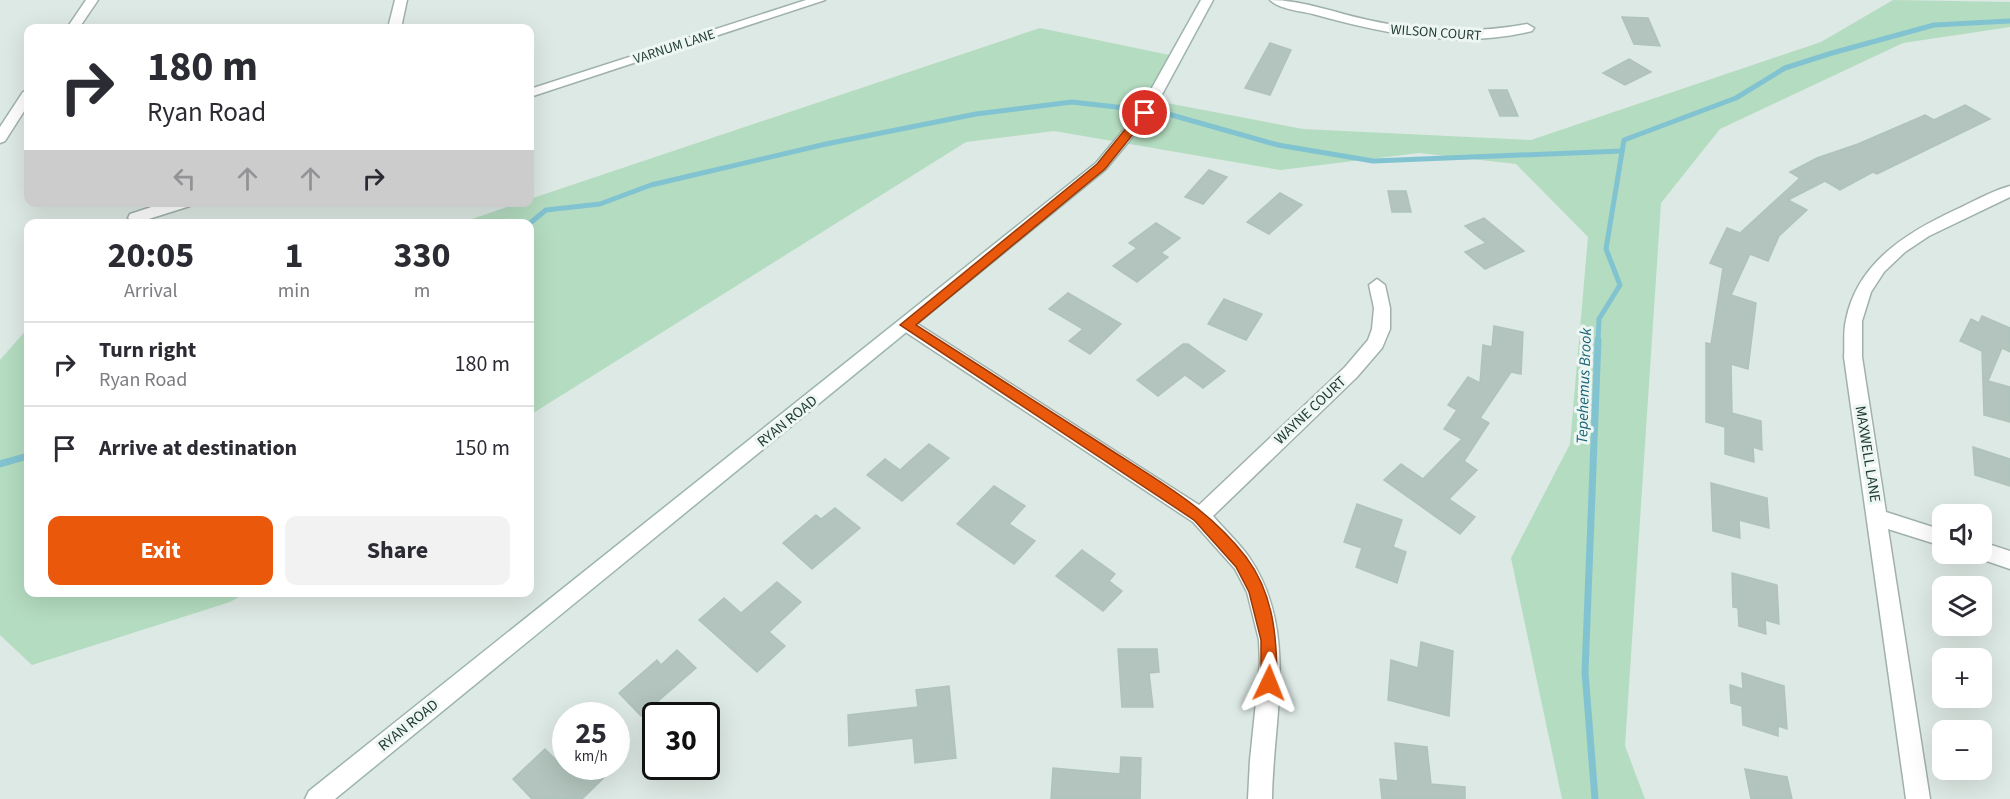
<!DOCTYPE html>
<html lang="en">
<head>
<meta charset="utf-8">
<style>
  :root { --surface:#fff; --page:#f2f2f3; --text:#2b2b33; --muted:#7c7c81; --line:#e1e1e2; --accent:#ea580c }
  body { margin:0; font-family:"Source Sans 3",sans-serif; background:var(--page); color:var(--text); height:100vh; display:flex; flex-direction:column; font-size:22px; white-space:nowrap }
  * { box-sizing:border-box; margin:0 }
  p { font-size:20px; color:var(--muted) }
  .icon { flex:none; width:33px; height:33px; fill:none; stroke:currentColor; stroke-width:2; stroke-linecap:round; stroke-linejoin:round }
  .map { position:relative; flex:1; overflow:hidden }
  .sheet { position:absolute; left:24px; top:219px; width:510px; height:378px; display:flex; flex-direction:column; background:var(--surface); border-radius:12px; box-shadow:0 6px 24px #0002 }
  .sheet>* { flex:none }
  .guide { position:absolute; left:24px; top:24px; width:510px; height:183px; border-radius:12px; box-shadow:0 6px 24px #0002; background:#fff; color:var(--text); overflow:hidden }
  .buttons { position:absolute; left:1932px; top:504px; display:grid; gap:12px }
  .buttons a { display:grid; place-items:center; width:60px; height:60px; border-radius:12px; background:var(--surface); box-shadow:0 6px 24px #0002; font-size:30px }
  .speed { position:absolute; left:552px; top:702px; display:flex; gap:12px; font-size:30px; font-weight:700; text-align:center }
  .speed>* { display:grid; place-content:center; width:78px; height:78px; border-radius:50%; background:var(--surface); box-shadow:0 6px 24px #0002; line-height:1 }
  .speed small { font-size:15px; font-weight:400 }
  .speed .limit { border:3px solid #111; border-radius:9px; background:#fff; color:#111 }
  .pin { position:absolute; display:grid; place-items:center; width:51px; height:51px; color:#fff; margin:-26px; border:3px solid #fff; border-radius:50%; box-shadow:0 2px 6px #0007 }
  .me { position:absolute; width:66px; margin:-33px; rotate:2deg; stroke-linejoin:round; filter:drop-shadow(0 0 4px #0008) }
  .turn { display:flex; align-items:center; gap:21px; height:126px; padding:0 24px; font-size:27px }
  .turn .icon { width:78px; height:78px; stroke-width:2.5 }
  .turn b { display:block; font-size:42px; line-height:51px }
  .lanes { display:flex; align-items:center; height:57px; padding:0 24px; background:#0003; justify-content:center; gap:30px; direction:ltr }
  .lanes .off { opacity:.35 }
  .eta { display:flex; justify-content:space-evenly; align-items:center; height:102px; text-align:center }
  .eta b { font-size:36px; font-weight:700; line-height:42px }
  .action { display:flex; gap:12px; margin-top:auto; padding:12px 24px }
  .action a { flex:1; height:69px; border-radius:12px; background:var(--accent); color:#fff; font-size:24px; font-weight:700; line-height:69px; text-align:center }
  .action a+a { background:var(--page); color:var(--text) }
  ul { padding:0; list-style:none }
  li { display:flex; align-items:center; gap:18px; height:84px; padding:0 24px; border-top:2px solid var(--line) }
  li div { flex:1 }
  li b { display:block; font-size:22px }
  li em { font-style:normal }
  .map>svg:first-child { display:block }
  .green { fill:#b4dcc0 }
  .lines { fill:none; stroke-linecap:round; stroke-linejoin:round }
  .stream-far1 { stroke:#82c3d1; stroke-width:5 }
  .stream { stroke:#82c3d1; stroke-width:7 }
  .building { fill:#b2c4bd; stroke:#afc3bb; stroke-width:1.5 }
  .street-casing { stroke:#a0b1ab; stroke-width:3 }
  .secondary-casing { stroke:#9cb5ad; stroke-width:3 }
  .street { fill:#fff; fill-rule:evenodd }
  .secondary { fill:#fff; fill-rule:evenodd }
  .route { fill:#ea580c; stroke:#983908; stroke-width:1.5 }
  .labels { text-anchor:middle; stroke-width:6; stroke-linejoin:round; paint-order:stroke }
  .far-street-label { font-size:14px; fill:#1e3932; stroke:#edf6f2 }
  .street-label { font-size:15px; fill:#1e3932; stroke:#edf6f2 }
  .water-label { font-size:16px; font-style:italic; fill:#186475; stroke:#edf6f2 }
</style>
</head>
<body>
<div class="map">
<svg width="2010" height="799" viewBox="0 0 2010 799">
  <rect width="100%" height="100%" fill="#dde9e4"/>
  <g class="green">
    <polygon points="1893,0 2010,2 2010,27 1903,43 1720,129 1661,203 1625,746 1645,799 1562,799 1511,558 1570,444 1588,237 1516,164 1419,153 1280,170 1054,131 966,142 530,415 530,224 457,224 519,203 530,202 530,199 1040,28 1174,56 1151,100 1303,129 1531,140 1821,42"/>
    <polygon points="28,328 28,592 246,593 230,602 32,665 0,635 0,360"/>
  </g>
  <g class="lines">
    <g class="stream-far1">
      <polyline points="1168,114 1278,145 1373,161 1622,151"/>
      <polyline points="529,224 546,210 600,204 651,185 826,144 976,114 1072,102 1125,108"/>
      <polyline points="1598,341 1599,319 1620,285 1606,249 1624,140 1736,98 1785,68 1832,53 1934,25 2010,21"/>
    </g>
    <g class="stream">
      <polyline points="0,464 28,456"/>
      <polyline points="1595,799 1585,672 1598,340"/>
    </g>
  </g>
  <g class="building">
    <polygon points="1622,17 1648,18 1660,46 1634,44"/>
    <polygon points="1270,43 1291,50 1270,95 1245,88"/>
    <polygon points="1629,59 1651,72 1625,85 1603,73"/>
    <polygon points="1489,90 1507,90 1518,116 1500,116"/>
    <polygon points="1965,105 1990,119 1877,174 1873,172 1840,190 1825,181 1788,200 1807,210 1779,236 1768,261 1750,254 1731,295 1756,303 1748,369 1731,364 1732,413 1761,421 1762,450 1753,447 1754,462 1725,454 1725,427 1706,422 1706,343 1711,344 1723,268 1710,263 1727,228 1740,233 1800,178 1790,172 1817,158 1858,144 1925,115 1934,120"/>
    <polygon points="1209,170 1227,177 1203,204 1185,197"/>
    <polygon points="1388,191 1406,191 1411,212 1392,212"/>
    <polygon points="1280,193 1302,205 1269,234 1247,222"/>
    <polygon points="1484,218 1524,251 1485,269 1465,252 1486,243 1465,226"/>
    <polygon points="1156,223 1180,238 1161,253 1168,257 1137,282 1113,266 1137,248 1129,243"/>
    <polygon points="1068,293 1121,324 1090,354 1069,341 1083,329 1049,309"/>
    <polygon points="1224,299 1262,314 1246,340 1208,324"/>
    <polygon points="1982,316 2010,328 2010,352 2002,348 1988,381 2010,387 2010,422 1984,415 1982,351 1960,341 1971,319 1979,323"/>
    <polygon points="1494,326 1523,332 1521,374 1511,372 1480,418 1489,423 1464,461 1477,470 1449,499 1475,517 1460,534 1384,480 1401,464 1423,479 1462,439 1444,429 1457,410 1448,405 1468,377 1480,383 1483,345 1492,347"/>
    <polygon points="1183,344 1188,344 1225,371 1203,388 1185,375 1158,396 1137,380"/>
    <polygon points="929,444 949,458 902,501 867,475 885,459 900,470"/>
    <polygon points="1973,447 2010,459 2010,486 1975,475"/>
    <polygon points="1711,483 1767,498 1769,528 1739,520 1740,538 1713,531"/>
    <polygon points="994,486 1025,506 1009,524 1035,541 1014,564 957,524"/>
    <polygon points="1357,504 1402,520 1393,547 1406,552 1397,583 1356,567 1362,548 1344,542"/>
    <polygon points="835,508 860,528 812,569 783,543 816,515 821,519"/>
    <polygon points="1082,550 1115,574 1109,581 1122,591 1103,611 1056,576"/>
    <polygon points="1732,573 1777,585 1779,624 1765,620 1766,634 1739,626 1738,608 1733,607"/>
    <polygon points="777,582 801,602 769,632 785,646 757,672 699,620 724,598 741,613"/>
    <polygon points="1421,642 1453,651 1449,716 1388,700 1391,660 1418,668"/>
    <polygon points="1118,649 1157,649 1159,672 1149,673 1153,707 1122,707"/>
    <polygon points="677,650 696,668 641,716 619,693 657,660 661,665"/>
    <polygon points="1742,673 1784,686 1787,729 1778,726 1778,736 1743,725 1742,706 1731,703 1730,685 1743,689"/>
    <polygon points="949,686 956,758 915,763 913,738 849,746 848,715 918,707 916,690"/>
    <polygon points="1395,743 1427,747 1431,784 1465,787 1465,799 1382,799 1380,779 1398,781"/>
    <polygon points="545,749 562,766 616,766 582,799 532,799 513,779"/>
    <polygon points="1121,757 1141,758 1140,799 1051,799 1053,768 1120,774"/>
    <polygon points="1745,769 1787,777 1792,799 1751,799"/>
  </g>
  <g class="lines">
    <g class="street-casing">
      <g id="street">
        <polygon points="86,0 98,0 79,28 67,28"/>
        <polygon points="395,0 407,0 401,28 388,28"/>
        <polygon points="806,0 825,0 530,97 530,89"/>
        <path d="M1270 0C1303 0 1335 13 1368 20 1422 32 1473 34 1527 24L1534 28 1532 31C1458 49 1385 34 1313 14 1300 11 1279 9 1270 0Z"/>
        <polygon points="28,91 28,105 5,141 0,143 0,127 23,92"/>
        <path d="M2010 186V197L1929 236 1905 252 1884 272 1871 292 1862 321V357L1886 512 1942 530V546L1888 529 1930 799H1906L1844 357C1845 345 1843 332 1846 320 1857 263 1906 233 1955 210 1973 202 1991 191 2010 186Z"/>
        <polygon points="167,202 192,202 190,206 136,223 128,218 130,214"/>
        <path d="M1377 279 1385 285 1390 308V329L1382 348 1357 377 1213 516C1225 530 1239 543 1249 557 1299 630 1273 718 1272 799H1248L1250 760 1260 663 1259 640 1247 592 1235 569 1193 522 901 329 898 325 907 319 913 321 1199 505 1345 367 1368 340 1372 329 1374 308 1369 285Z"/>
        <polygon points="1982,542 2010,551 2010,569 1975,557 1973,554 1982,554"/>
      </g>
    </g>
    <g class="secondary-casing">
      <polygon id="secondary" points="1201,0 1213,0 1152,113 1106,169 335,799 305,799 309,791 1096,163 1139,111"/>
    </g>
    <use href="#street" class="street"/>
    <use href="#secondary" class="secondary"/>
  </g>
  <path class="route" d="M1141 110 1150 113 1105 169 916 325C977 364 1039 404 1100 443 1153 478 1207 506 1246 557 1274 594 1277 638 1277 683L1275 688 1269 690 1263 688 1261 683V640L1249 592 1236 567 1194 520 900 325 1097 164Z"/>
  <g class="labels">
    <g class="far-street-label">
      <text transform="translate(1436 32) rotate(4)" y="5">WILSON COURT</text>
      <text transform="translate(674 46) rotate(-18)" y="5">VARNUM LANE</text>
    </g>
    <g class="street-label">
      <text transform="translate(1310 410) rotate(-43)" y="5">WAYNE COURT</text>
      <text transform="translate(787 421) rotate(-39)" y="5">RYAN ROAD</text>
      <text transform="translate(1868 454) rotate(81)" y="5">MAXWELL LANE</text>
      <text transform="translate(408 725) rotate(-39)" y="5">RYAN ROAD</text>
    </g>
    <g class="water-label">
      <text transform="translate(1583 386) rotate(-88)" y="6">Tepehemus Brook</text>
    </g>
  </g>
</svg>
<div class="buttons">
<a><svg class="icon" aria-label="sound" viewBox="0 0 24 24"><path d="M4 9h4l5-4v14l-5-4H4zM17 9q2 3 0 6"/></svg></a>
<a><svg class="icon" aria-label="layers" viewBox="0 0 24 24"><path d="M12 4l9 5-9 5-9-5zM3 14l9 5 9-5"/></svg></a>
<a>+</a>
<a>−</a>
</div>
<div class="speed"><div>25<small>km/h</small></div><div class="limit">30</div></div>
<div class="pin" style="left:1145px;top:113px;background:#d93025"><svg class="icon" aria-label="arrive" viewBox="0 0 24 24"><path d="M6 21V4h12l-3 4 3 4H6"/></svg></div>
<svg class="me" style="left:1269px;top:683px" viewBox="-20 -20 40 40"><path d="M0-17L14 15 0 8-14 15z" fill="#ea580c" stroke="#fff" stroke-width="4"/></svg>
<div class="guide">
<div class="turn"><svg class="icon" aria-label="right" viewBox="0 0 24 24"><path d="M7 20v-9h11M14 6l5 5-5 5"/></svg><div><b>180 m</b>Ryan Road</div></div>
<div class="lanes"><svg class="icon off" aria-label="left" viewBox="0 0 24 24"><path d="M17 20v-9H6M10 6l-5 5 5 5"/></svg><svg class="icon off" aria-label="ahead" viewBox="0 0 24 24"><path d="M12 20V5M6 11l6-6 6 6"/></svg><svg class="icon off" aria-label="ahead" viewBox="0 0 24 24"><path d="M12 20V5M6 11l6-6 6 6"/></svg><svg class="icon" aria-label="right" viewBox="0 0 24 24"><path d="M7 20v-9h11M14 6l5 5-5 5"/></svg></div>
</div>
<section class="sheet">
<div class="eta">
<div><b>20:05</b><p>Arrival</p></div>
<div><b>1</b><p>min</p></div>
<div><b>330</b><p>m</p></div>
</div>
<ul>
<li><svg class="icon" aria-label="right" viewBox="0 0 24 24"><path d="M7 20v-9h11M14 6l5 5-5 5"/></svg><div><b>Turn right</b><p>Ryan Road</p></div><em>180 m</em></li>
<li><svg class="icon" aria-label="arrive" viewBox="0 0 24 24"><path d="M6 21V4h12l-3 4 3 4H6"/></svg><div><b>Arrive at destination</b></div><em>150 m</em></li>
</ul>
<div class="action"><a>Exit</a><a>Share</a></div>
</section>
</div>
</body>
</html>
